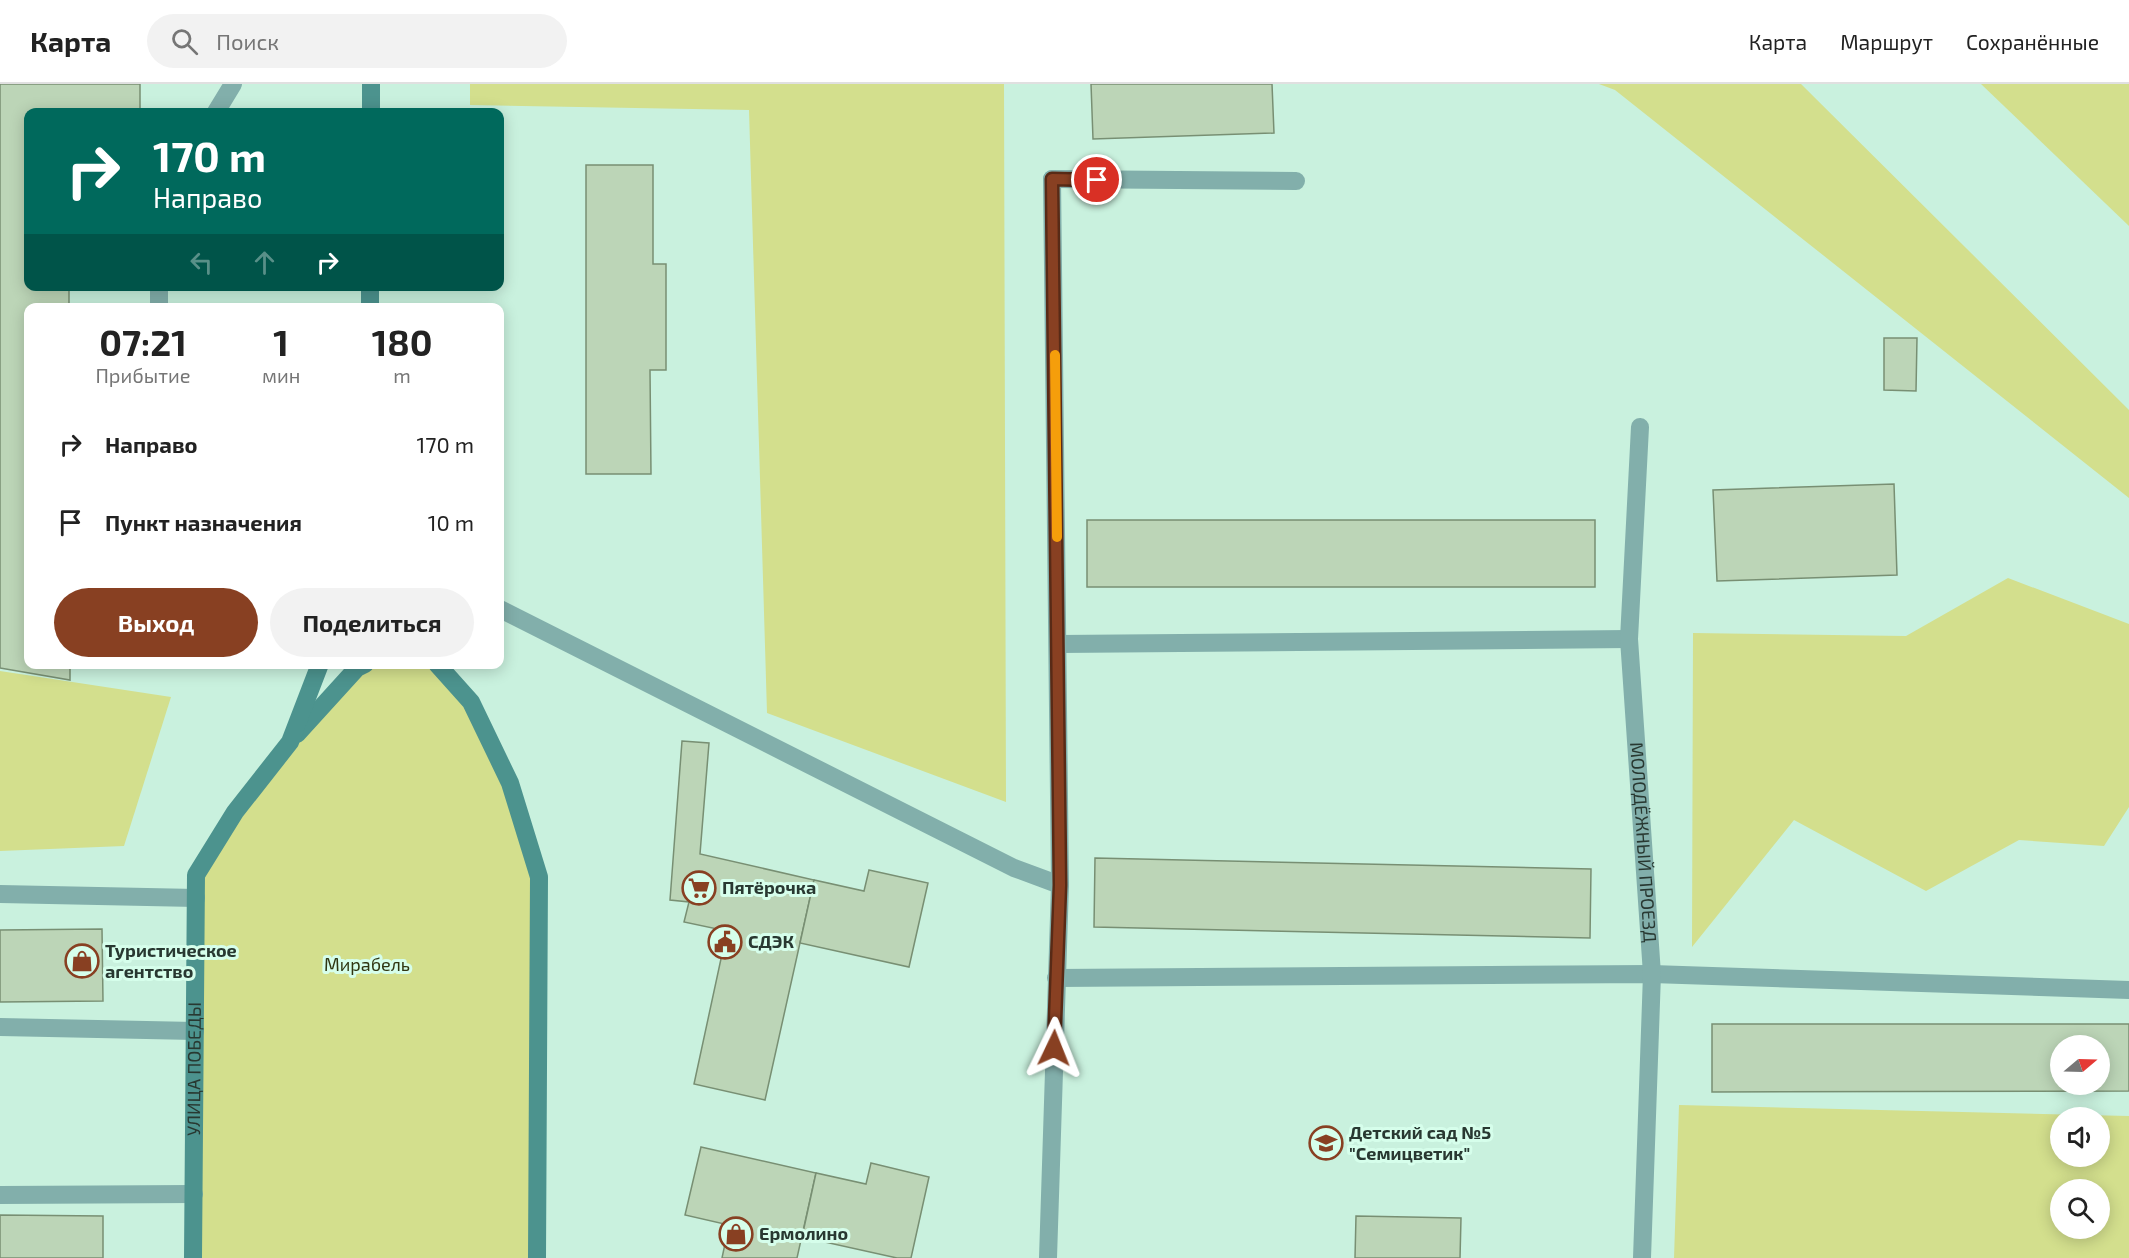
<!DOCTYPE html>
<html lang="ru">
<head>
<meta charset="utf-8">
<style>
  :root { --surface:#fff; --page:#f2f2f2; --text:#222; --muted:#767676; --line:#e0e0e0; --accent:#884022 }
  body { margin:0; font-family:"Exo 2",sans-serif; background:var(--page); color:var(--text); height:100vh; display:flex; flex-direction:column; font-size:22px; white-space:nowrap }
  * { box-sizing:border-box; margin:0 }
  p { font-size:20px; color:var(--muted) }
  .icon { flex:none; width:33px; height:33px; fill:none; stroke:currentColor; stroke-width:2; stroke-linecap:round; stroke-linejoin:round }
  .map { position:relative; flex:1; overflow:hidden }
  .side { position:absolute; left:24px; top:219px; width:480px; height:366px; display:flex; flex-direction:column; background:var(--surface); border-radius:12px; box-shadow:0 3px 15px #0003 }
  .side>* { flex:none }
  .top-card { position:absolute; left:24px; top:24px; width:480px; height:183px; border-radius:12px; box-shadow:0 3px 15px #0003; background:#00695c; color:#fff; overflow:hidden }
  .needle { width:39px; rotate:71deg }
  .fabs { position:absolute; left:2050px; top:951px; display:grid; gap:12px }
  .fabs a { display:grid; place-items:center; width:60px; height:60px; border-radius:50%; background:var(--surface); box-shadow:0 3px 15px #0003; font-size:30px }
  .pin { position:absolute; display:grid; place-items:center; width:51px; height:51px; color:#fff; margin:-26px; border:3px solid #fff; border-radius:50%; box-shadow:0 2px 6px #0007 }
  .me { position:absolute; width:66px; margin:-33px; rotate:2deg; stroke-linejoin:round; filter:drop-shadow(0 0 4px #0008) }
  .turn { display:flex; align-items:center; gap:21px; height:126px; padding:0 30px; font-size:27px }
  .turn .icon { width:78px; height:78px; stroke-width:2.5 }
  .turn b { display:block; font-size:42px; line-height:51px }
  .lanes { display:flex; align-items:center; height:57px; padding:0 30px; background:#0003; justify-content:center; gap:30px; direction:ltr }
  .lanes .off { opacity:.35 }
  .eta { display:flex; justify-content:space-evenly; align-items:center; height:102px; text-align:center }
  .eta b { font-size:36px; font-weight:700; line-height:42px }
  .cta { display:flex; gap:12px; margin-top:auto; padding:12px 30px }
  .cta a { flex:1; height:69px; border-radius:36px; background:var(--accent); color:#fff; font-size:24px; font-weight:700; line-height:69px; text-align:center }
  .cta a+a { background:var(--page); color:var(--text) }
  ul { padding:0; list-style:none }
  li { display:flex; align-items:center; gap:18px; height:78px; padding:0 30px }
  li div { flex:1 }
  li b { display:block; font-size:22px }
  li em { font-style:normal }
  header { display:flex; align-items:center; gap:36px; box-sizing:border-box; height:84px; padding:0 30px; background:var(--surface); border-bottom:2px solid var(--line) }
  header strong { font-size:28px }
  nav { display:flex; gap:33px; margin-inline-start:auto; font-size:21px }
  .search { width:420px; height:54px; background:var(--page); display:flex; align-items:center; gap:15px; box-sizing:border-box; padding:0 21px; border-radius:33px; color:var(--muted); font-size:22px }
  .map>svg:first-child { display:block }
  .green { fill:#d3df8d; fill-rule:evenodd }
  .building { fill:#bcd5b7; stroke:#788f73; stroke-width:1.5; fill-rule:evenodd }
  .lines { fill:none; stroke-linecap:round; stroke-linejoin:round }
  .lane { stroke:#82afab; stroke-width:18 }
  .street { stroke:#82afab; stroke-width:18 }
  .secondary { stroke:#4c938e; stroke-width:18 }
  .route-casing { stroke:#582a16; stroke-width:15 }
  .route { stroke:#884022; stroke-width:10 }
  .slow { stroke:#f59e0b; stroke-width:10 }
  .labels { text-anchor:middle; stroke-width:6; stroke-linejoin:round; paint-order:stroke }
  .street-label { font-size:18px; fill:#283831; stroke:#d6feeb }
  .poi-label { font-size:18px; font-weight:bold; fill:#283831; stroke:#d6feeb; text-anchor:start }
  .park-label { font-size:18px; fill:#303511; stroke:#d6feeb }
</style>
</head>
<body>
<header>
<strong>Карта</strong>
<div class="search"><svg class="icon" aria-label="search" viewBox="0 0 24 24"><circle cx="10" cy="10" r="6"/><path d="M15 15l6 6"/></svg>Поиск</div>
<nav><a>Карта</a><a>Маршрут</a><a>Сохранённые</a></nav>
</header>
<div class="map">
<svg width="2129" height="1174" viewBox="0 0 2129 1174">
  <rect width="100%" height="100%" fill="#c9f1de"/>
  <g class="green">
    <polygon points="470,0 1004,0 1006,718 767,629 749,26 470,21"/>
    <polygon points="1599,0 1801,0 2129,326 2129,414 1615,6"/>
    <polygon points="1981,0 2129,0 2129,142"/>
    <polygon points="2008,494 2129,540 2129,723 2104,762 2019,756 1926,807 1794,736 1692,863 1693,549 1906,552"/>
    <polygon points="365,580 437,581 471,618 539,793 537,1174 193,1174 196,791 235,728"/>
    <polygon points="0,587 171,613 124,762 0,767"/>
    <path d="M1679 1021 2129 1032V1174H1674ZM2061 1034H2100V1072H2061ZM2061 1106H2100V1144H2061Z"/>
  </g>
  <g class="building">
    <polygon points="0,0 140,0 140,28 28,28 28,202 69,202 69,224 28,224 28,580 70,580 70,596 0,584"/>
    <polygon points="1091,0 1272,0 1274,49 1093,55"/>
    <polygon points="586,81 653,81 653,180 666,180 666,286 650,286 651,390 586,390"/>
    <polygon points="1884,254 1917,254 1916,307 1884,306"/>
    <polygon points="1894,400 1897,491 1717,497 1713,406"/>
    <rect x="1087" y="436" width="508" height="67"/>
    <polygon points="682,657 709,659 700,770 814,796 765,1016 694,1000 727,847 684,838 689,818 670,816"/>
    <polygon points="1095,774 1591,785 1590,854 1094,843"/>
    <polygon points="869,786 928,799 909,883 800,859 814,796 864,807"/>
    <polygon points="102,845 103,917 0,918 0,846"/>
    <path d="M1712 940H2129V1007L1712 1008ZM2061 962H2100V1000H2061Z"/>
    <polygon points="701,1063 816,1089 797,1174 722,1174 729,1141 685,1131"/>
    <polygon points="871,1079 929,1093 911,1174 897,1174 802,1153 816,1089 866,1100"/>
    <polygon points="0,1131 103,1132 103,1174 0,1174"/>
    <polygon points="1356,1132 1461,1134 1460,1174 1355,1174"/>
  </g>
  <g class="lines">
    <g class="lane">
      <polyline points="216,28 233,0"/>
      <polyline points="1052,95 1296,97"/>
      <polyline points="159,202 159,224"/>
      <polyline points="500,525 1014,784 1060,801"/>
      <polyline points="1059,560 1629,555"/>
      <polyline points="0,810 196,814"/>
      <polyline points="1056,894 1652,890 2129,906"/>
      <polyline points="0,943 195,947"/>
      <polyline points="0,1111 194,1110"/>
    </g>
    <g class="street">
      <path id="s1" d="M1640 343 1629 555 1652 890 1642 1174"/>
      <polyline points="1048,1174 1060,801 1052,95"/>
    </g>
    <g class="secondary">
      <polyline points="371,28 371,0"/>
      <polyline points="370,224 370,202"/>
      <polyline points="437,580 471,618 510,699 539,793 537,1174"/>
      <polyline points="297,650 357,584 365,580"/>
      <path id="s2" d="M193 1174 196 791 235 728 290 658 320 580"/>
    </g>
  </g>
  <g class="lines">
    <g class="route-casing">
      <polyline id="route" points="1054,964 1060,801 1052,95 1097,96"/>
    </g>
    <use href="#route" class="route"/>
    <polyline class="slow" points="1055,271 1057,453"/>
  </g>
  <defs>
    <g id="supermarket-ring" transform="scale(1.725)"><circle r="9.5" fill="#d6feeb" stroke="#884022" stroke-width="1.5"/><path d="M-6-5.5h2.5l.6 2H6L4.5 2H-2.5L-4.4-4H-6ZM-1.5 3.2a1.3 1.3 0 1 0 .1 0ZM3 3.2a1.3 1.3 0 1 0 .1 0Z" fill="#884022"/></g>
    <g id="civic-ring" transform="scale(1.725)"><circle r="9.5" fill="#d6feeb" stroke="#884022" stroke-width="1.5"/><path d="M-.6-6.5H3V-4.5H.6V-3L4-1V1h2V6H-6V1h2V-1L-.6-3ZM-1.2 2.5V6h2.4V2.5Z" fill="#884022"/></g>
    <g id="shop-ring" transform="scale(1.725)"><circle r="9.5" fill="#d6feeb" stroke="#884022" stroke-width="1.5"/><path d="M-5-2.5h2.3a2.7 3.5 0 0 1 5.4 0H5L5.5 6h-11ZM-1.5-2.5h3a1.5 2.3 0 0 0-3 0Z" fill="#884022"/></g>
    <g id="school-ring" transform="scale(1.725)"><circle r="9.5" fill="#d6feeb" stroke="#884022" stroke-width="1.5"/><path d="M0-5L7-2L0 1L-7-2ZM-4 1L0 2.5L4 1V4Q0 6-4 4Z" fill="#884022"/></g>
  </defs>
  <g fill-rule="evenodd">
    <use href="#supermarket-ring" x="699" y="804"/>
    <use href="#civic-ring" x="725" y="858"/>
    <use href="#shop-ring" x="82" y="877"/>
    <use href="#school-ring" x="1326" y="1059"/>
    <use href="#shop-ring" x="736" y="1150"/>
  </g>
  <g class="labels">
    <g class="street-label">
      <text dy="6" stroke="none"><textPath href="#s1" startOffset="416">МОЛОДЁЖНЫЙ ПРОЕЗД</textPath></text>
      <text dy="6" stroke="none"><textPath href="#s2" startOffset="189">УЛИЦА ПОБЕДЫ</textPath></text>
    </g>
    <g class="poi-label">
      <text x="722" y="810">Пятёрочка</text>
      <text x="748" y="864">СДЭК</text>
      <text x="105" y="873">Туристическое<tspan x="105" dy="21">агентство</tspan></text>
      <text x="1349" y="1055">Детский сад №5<tspan x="1349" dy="21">"Семицветик"</tspan></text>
      <text x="759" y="1156">Ермолино</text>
    </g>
    <g class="park-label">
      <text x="367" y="887">Мирабель</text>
    </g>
  </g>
</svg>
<div class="fabs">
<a><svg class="needle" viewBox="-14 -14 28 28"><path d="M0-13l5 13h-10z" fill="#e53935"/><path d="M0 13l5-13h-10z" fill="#767676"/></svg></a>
<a><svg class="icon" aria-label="sound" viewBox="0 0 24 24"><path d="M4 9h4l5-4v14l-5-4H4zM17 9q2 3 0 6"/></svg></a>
<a><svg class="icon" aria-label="search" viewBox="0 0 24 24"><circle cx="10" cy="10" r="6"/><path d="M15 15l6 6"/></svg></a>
</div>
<div class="pin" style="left:1097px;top:96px;background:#d93025"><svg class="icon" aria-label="arrive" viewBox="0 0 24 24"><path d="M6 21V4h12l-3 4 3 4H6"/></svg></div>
<svg class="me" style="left:1054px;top:964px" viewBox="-20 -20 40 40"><path d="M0-17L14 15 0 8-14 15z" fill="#884022" stroke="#fff" stroke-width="4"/></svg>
<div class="top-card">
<div class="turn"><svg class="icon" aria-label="right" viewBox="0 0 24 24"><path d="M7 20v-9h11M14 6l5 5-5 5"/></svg><div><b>170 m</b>Направо</div></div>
<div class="lanes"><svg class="icon off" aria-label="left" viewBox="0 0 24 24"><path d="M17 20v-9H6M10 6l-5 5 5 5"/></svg><svg class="icon off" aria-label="ahead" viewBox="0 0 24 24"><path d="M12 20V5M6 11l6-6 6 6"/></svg><svg class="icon" aria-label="right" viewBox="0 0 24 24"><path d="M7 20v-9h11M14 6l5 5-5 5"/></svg></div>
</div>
<section class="side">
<div class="eta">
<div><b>07:21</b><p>Прибытие</p></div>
<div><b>1</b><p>мин</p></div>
<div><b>180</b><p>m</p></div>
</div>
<ul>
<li><svg class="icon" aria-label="right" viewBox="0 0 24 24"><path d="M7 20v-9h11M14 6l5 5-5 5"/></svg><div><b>Направо</b></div><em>170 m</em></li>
<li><svg class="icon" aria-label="arrive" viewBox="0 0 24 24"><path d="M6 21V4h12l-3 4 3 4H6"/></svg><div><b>Пункт назначения</b></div><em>10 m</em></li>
</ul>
<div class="cta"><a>Выход</a><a>Поделиться</a></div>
</section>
</div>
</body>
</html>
